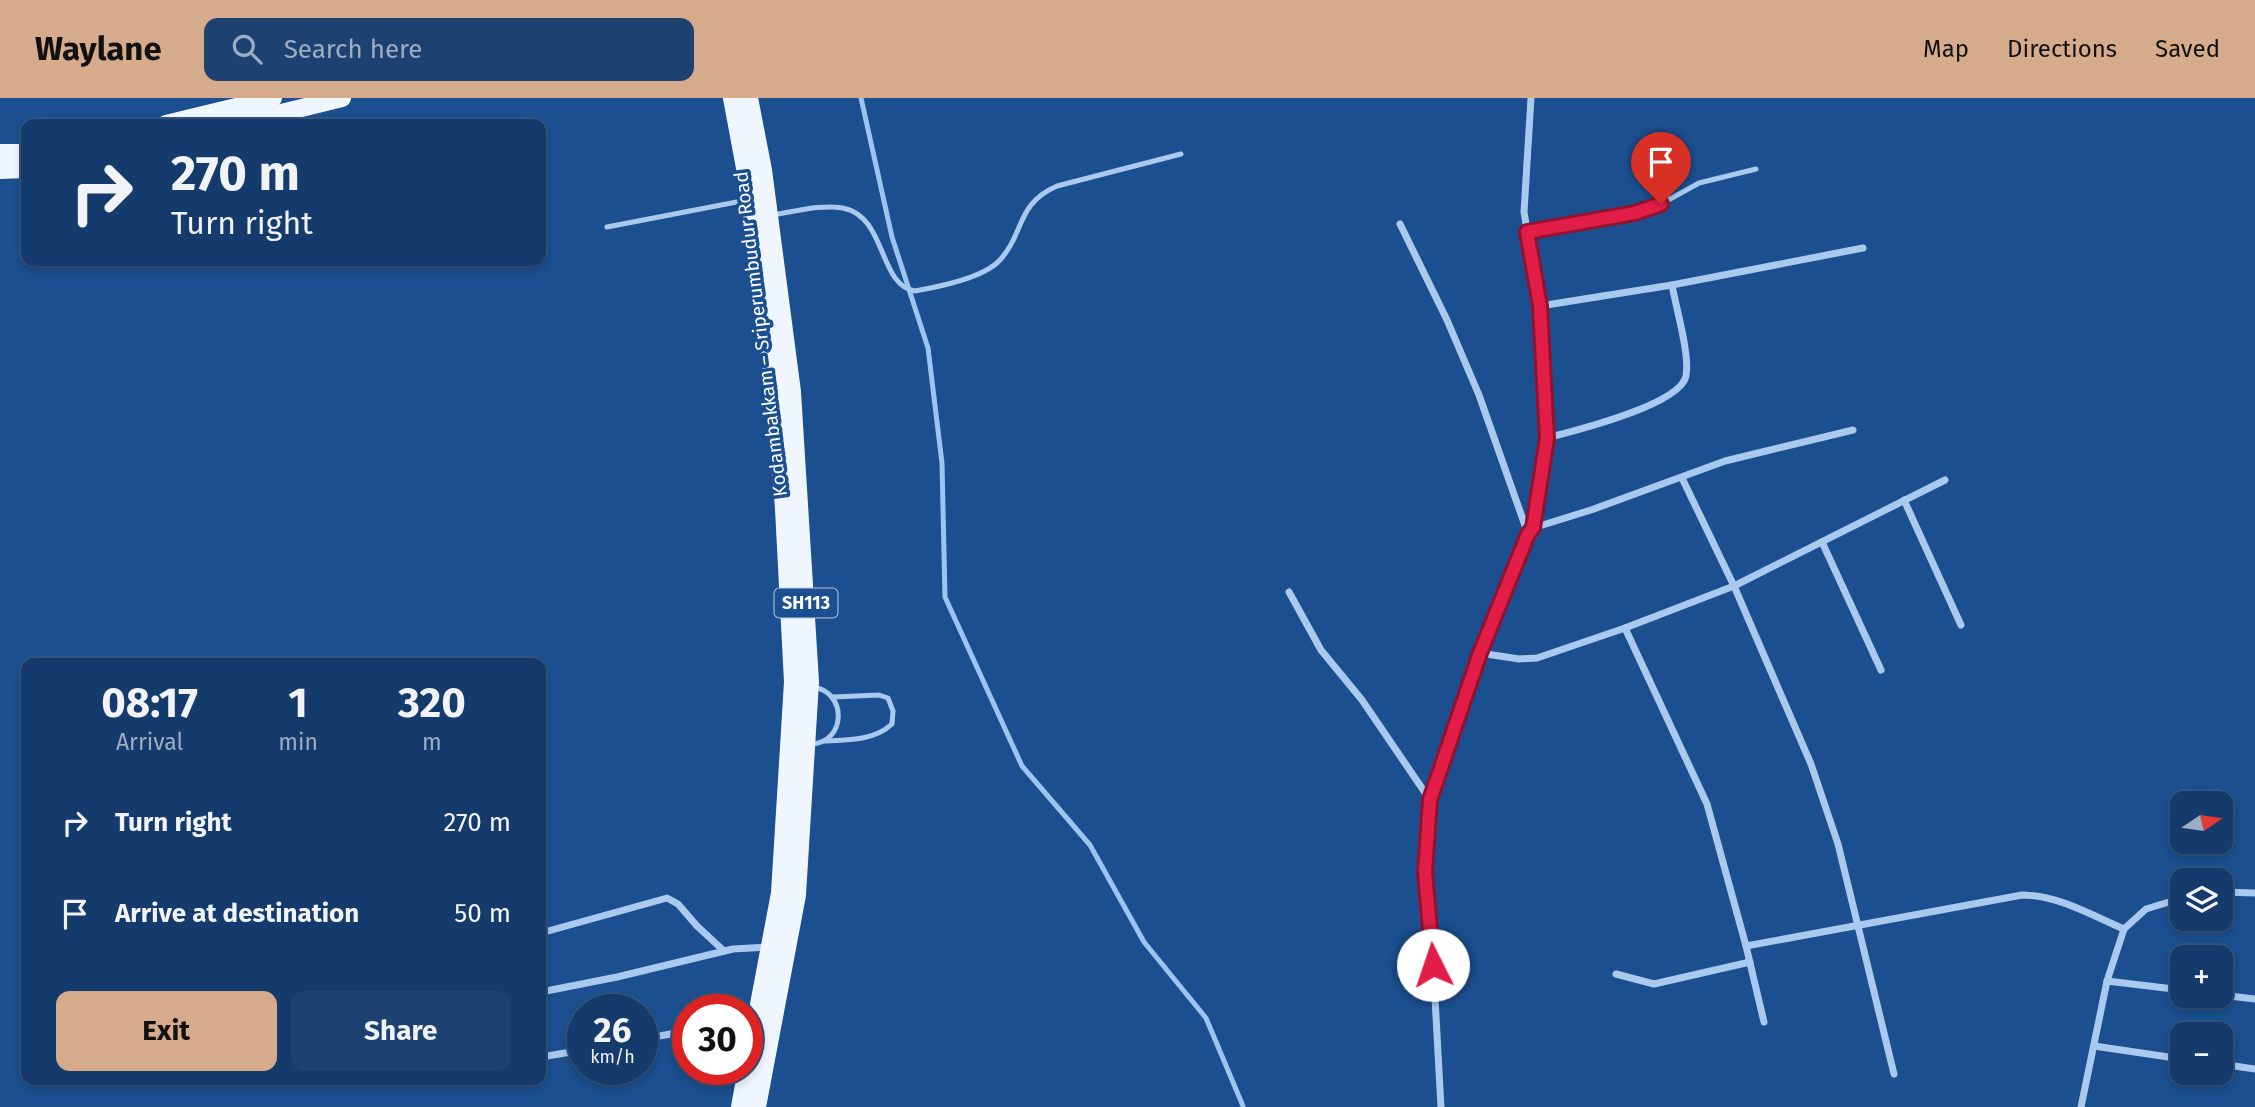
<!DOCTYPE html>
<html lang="en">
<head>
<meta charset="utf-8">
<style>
  :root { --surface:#143b6b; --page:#1d4271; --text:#f1f3f6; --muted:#9dadc1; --line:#33557e; --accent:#d6ab8b }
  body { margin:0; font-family:"Fira Sans",sans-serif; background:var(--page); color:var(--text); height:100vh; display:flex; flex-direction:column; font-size:26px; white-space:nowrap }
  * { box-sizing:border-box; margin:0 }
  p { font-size:23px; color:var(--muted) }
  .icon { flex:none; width:38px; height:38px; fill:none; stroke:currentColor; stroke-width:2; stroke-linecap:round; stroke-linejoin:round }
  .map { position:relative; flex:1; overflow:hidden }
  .drawer { position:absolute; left:21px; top:560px; width:525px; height:427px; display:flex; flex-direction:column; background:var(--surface); border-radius:14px; box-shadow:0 4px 10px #0003,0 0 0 2px var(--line) }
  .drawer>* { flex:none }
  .guide { position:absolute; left:21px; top:21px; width:525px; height:147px; border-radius:14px; box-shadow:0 4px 10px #0003,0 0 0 2px var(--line); background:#143b6b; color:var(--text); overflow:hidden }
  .needle { width:46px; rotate:77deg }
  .tools { position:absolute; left:2170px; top:693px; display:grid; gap:14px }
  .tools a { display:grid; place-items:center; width:63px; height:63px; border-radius:14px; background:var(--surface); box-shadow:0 4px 10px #0003,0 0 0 2px var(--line); font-size:35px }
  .speed { position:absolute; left:567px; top:896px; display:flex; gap:14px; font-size:35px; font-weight:700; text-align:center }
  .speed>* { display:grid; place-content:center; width:91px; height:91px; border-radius:50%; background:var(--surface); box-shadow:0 4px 10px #0003,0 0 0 2px var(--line); line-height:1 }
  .speed small { font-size:18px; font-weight:400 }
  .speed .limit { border:10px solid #d22; background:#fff; color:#111 }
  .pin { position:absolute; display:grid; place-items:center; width:60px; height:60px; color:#fff; margin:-72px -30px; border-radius:50% 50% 50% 0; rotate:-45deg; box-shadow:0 0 7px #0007 }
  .pin .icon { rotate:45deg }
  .me { position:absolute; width:77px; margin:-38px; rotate:356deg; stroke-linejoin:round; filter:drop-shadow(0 0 5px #0008) }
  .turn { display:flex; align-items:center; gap:24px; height:147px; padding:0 35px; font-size:32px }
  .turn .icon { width:91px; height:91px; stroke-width:2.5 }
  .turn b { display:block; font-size:49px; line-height:60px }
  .eta { display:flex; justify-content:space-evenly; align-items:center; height:119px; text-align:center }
  .eta b { font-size:42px; font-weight:700; line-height:49px }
  .primary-button { display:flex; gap:14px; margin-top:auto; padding:14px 35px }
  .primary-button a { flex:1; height:80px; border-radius:14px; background:var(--accent); color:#111; font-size:28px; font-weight:700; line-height:80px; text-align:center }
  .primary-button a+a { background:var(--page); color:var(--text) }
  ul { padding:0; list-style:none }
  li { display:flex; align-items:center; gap:21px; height:91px; padding:0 35px }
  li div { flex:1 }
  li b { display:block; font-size:26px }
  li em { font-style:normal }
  header { display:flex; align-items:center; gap:42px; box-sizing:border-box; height:98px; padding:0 35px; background:var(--accent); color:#111 }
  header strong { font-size:33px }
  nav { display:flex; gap:38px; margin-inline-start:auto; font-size:24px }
  .search { width:490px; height:63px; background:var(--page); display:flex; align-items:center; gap:18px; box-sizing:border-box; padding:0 24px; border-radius:14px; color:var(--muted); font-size:26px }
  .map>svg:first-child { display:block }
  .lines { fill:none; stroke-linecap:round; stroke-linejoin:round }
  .stream { stroke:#9cc4f0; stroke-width:5 }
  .service { stroke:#a9c9ee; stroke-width:5 }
  .minor { stroke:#a9c9ee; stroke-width:7 }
  .primary { stroke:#f0f6ff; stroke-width:18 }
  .route-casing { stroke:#92132f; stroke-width:18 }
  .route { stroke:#e11d48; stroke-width:12 }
  .labels { text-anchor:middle; stroke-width:7; stroke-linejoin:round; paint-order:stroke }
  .shield { fill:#1b4f8f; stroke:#bbcadd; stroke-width:2 }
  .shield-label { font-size:18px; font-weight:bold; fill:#fff }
  .street-label { font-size:19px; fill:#fff; stroke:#1b4f8f }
</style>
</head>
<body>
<header>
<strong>Waylane</strong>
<div class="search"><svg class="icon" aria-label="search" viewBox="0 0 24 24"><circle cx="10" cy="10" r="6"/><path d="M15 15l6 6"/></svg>Search here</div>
<nav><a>Map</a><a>Directions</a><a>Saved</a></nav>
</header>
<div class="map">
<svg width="2255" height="1009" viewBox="0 0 2255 1009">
  <rect width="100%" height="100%" fill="#1b4f8f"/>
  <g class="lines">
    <polyline class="stream" points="861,0 892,139 928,250 942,365 945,499 1022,668 1090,747 1144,844 1206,920 1243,1008"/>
    <g class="service">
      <path d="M772 117C794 114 821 106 843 110 887 119 878 187 915 193 938 189 984 180 1000 162 1025 134 1016 106 1057 88L1181 56"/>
      <polyline points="607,129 747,102"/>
      <polyline points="1527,134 1635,115 1661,106 1699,85 1756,71"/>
      <path d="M824 643C847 642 874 643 892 626L893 613 888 600 879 597 833 599"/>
      <path d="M811 646C846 645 848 594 813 589"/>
    </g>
    <g class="minor">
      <polyline points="1400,126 1447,222 1479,297 1528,436"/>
      <polyline points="1540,208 1672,187 1863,150"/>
      <path d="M1547 340C1574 333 1680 307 1686 278 1690 256 1676 210 1672 187"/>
      <polyline points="1682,380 1734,488 1811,666 1838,746 1894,976"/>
      <polyline points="1904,402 1961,527"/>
      <polyline points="1533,430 1591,412 1725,363 1853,332"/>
      <polyline points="1822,444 1881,572"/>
      <polyline points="1289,494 1321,552 1362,602 1430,702"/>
      <path d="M1625 530 1707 706 1746 848 2022 797C2058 797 2091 817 2124 831"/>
      <polyline points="1480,555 1519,561 1537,560 1625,530 1734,488 1945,382"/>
      <polyline points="2221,794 2255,795"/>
      <polyline points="541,835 667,800 678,806 697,828 724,853"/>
      <polyline points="1746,848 1764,924"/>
      <polyline points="1616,876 1654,886 1750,864"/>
      <polyline points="2107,883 2182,892"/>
      <polyline points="541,894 617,879 733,851 769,849"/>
      <polyline points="2221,897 2255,901"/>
      <polyline points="642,941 688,933"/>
      <polyline points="2094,948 2182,961"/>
      <polyline points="541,959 583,952"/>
      <polyline points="2221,966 2255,971"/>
      <polyline points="1441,1009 1432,846 1425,773 1430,702 1480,555 1528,436 1533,430 1547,340 1540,208 1524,114 1531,0"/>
      <polyline points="2081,1009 2107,883 2124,831 2146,811 2182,800"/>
    </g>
    <g class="primary">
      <polyline points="732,0 746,75 775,296 784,411 793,584 780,795 747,970"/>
      <polyline points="749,0 763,72 792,294 810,584 797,797 757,1009"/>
      <polyline points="166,26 273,0"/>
      <polyline points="237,26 342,0"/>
      <polyline points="0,55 26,55"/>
      <polyline points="0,72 26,71"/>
      <polyline points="740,1009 747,971"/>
    </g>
  </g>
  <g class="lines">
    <g class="route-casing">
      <polyline id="route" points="1433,867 1425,774 1430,702 1480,555 1528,436 1533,430 1547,340 1540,208 1527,134 1635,115 1661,106"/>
    </g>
    <use href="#route" class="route"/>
  </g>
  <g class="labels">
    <rect class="shield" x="774.5" y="490.5" width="63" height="29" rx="5"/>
    <g class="shield-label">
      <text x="806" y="511">SH113</text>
    </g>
    <g class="street-label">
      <text transform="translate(760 236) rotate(-97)" y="7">Kodambakkam – Sriperumbudur Road</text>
    </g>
  </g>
</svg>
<div class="tools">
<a><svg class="needle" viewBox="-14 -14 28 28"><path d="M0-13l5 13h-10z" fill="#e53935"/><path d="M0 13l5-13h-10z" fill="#9dadc1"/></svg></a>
<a><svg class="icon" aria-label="layers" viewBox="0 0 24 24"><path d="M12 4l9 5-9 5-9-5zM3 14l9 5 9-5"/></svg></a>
<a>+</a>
<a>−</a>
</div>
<div class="speed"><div>26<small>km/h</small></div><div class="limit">30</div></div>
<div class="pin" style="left:1661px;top:106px;background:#d93025"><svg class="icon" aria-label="arrive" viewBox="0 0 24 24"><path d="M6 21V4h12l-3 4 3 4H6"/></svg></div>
<svg class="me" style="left:1433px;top:867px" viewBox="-20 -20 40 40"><circle r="19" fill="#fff"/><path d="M0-13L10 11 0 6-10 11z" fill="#e11d48"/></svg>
<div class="guide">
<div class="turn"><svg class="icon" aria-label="right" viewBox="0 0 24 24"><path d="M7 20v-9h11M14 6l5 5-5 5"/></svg><div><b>270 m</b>Turn right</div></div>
</div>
<section class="drawer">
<div class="eta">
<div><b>08:17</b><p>Arrival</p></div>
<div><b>1</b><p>min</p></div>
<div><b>320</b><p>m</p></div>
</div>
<ul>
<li><svg class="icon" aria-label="right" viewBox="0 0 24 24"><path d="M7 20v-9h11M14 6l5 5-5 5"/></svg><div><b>Turn right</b></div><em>270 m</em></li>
<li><svg class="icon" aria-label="arrive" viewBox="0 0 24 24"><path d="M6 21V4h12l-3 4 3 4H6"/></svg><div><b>Arrive at destination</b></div><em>50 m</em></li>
</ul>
<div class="primary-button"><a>Exit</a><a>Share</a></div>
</section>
</div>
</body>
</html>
